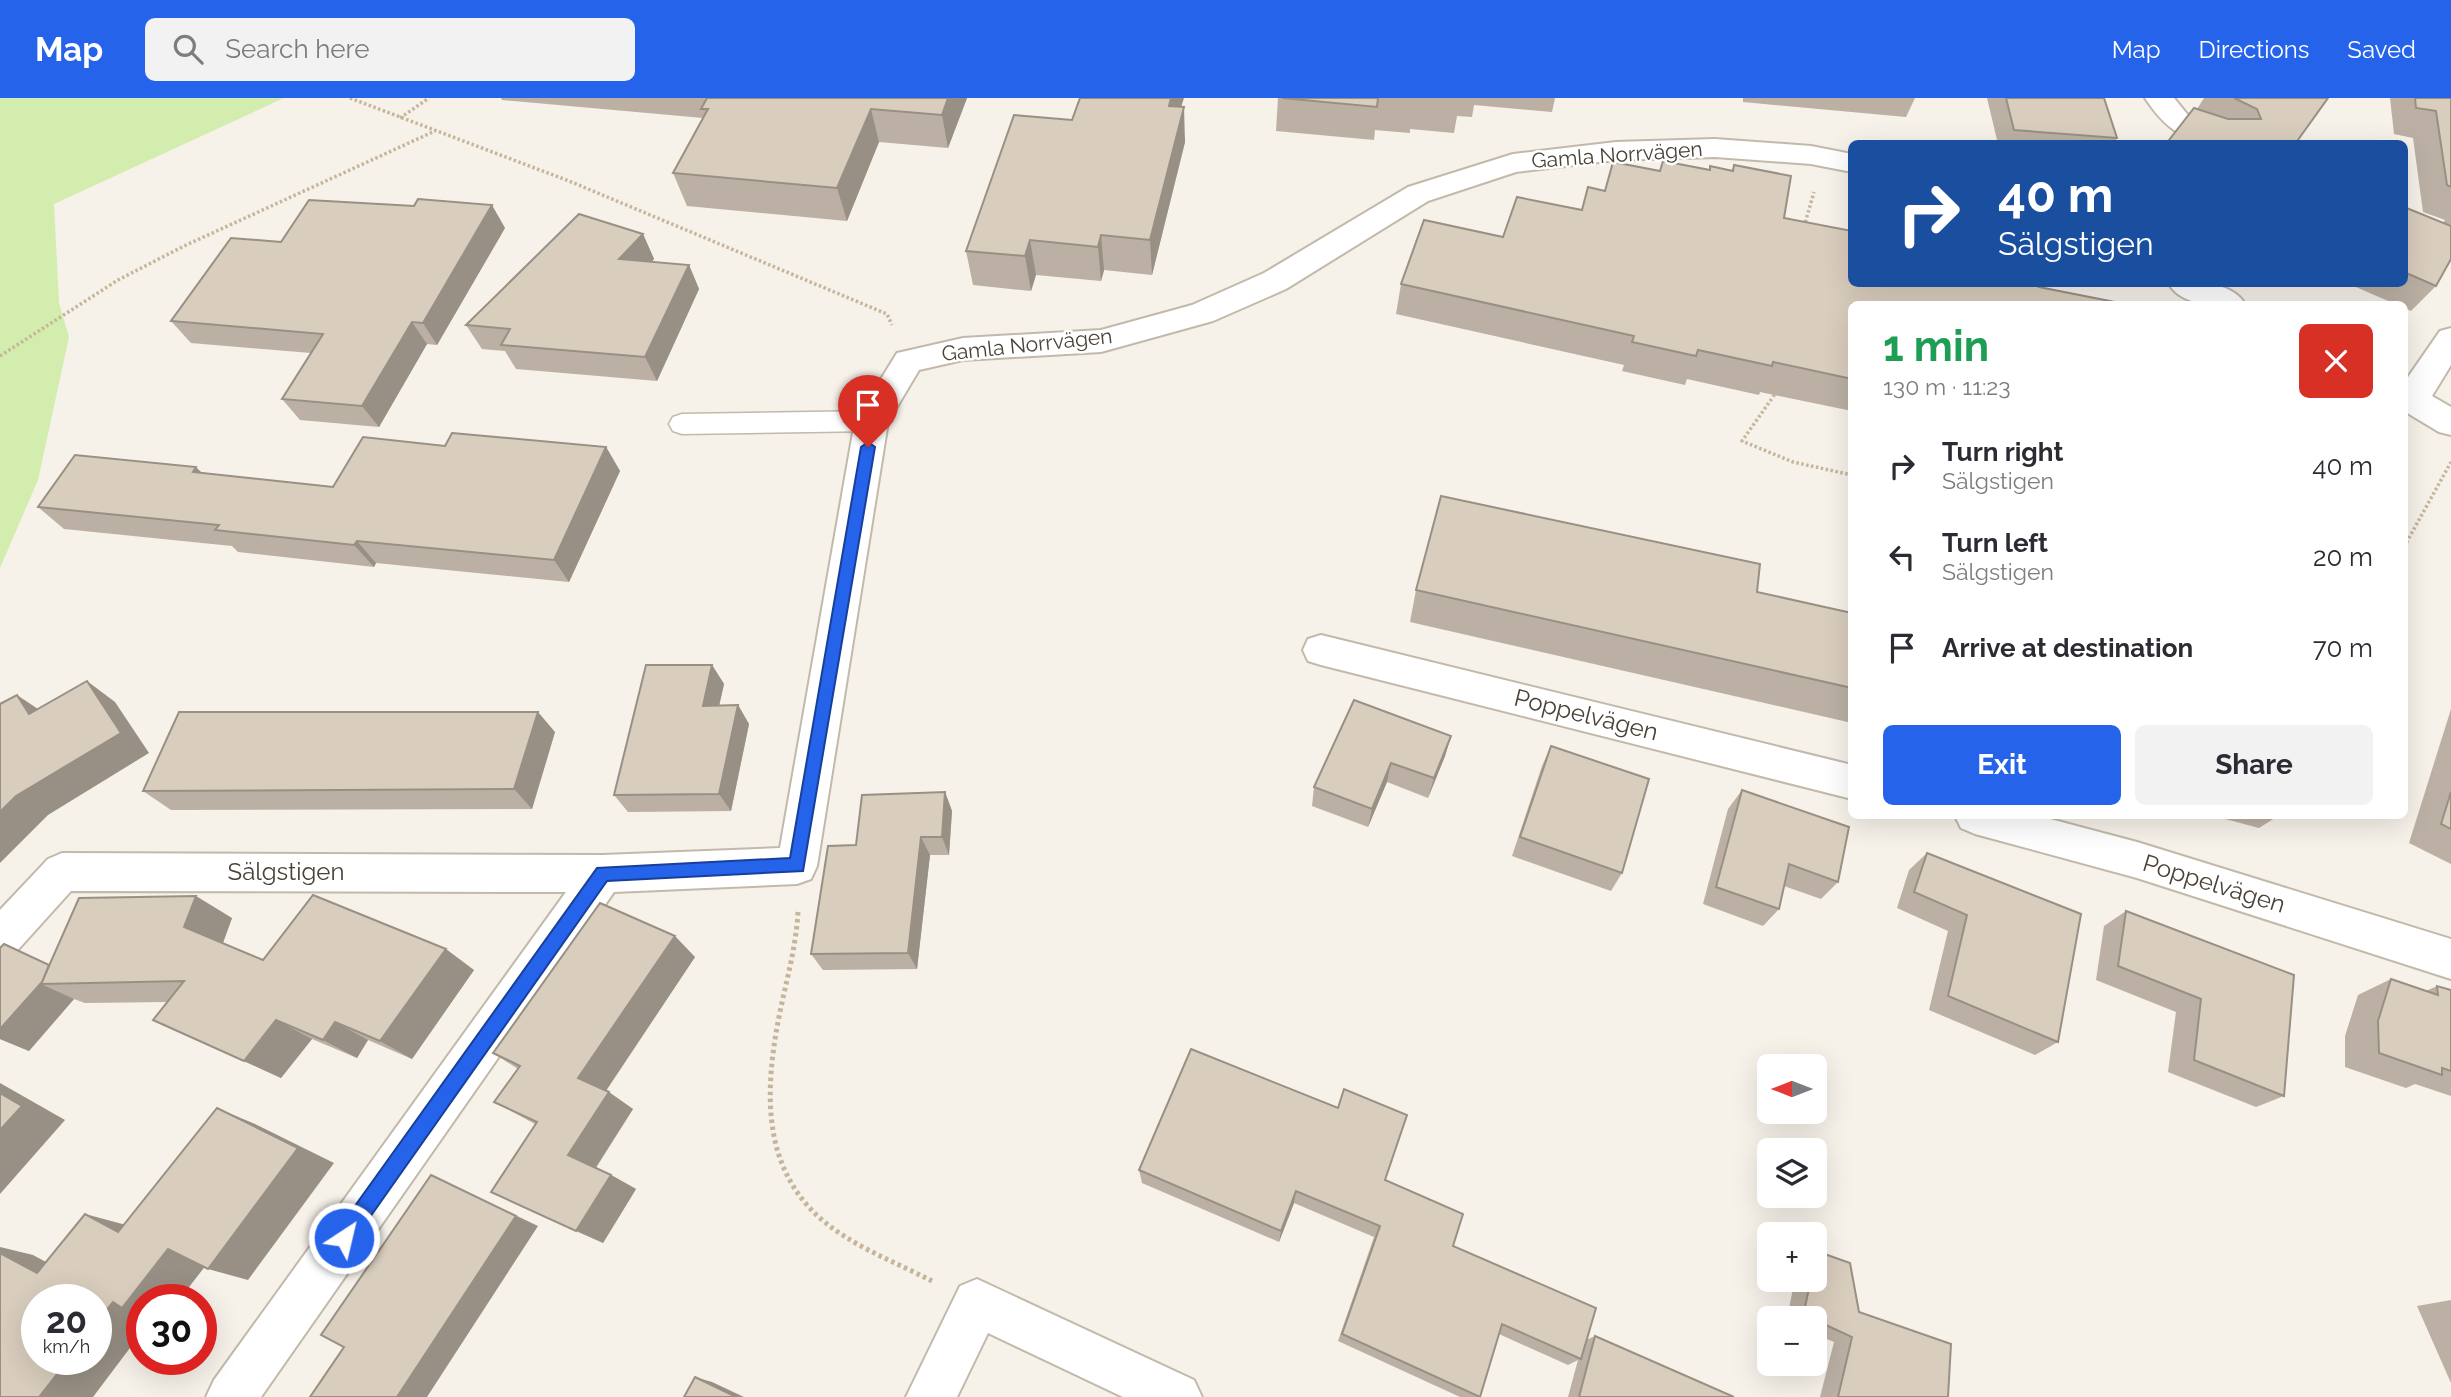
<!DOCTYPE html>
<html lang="en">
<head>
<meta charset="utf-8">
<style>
  :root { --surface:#fff; --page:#f2f2f3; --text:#2b2b33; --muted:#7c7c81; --accent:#2563eb }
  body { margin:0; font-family:Raleway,sans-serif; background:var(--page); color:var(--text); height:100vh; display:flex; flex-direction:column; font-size:26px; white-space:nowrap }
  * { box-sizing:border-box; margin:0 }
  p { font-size:23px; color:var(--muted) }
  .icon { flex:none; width:38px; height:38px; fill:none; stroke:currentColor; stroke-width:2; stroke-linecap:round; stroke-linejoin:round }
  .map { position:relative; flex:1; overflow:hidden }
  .details { position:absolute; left:1848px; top:203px; width:560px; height:518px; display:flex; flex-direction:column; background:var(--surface); border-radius:10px; box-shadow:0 7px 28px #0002 }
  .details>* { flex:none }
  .guide { position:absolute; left:1848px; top:42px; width:560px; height:147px; border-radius:10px; box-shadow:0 7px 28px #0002; background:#1a4fa0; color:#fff; overflow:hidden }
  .needle { width:46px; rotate:270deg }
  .controls { position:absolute; left:1757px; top:956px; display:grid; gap:14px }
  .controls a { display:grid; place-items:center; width:70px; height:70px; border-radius:10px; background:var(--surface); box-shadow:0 7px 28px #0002; font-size:35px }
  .speed { position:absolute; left:21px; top:1186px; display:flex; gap:14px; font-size:35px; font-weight:700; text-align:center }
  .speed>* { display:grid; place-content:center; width:91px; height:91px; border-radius:50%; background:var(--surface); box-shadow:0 7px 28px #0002; line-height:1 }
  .speed small { font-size:18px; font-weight:400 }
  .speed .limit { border:10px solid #d22; background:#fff; color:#111 }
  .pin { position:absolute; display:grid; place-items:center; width:60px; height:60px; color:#fff; margin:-72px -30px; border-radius:50% 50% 50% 0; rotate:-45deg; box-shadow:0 0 7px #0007 }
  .pin .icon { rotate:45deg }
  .me { position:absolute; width:77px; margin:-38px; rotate:35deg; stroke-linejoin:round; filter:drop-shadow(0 0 5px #0008) }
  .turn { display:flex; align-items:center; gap:24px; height:147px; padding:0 35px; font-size:32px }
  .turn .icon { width:91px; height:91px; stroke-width:2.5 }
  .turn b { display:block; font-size:49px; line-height:60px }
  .round { display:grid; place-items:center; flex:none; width:74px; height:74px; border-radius:10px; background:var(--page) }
  .overview { display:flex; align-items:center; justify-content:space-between; height:119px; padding:0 35px }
  h1 { font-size:42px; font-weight:700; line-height:52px; color:#1e9e55 }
  .action { display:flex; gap:14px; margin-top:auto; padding:14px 35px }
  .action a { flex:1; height:80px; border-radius:10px; background:var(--accent); color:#fff; font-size:28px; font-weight:700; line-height:80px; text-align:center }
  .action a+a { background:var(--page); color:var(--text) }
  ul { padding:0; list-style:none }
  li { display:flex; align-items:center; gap:21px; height:91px; padding:0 35px }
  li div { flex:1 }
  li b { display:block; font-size:26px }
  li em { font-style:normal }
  header { display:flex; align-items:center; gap:42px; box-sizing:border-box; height:98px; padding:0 35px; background:var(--accent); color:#fff }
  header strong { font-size:33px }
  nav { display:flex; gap:38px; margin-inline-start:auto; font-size:24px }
  .search { width:490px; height:63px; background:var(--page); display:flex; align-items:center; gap:18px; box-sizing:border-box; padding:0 24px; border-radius:10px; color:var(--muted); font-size:26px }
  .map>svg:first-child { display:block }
  .green { fill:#d3edae }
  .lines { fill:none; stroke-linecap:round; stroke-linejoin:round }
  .service-casing { stroke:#c2b9aa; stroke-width:3 }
  .minor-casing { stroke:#c2b9aa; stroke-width:4 }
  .path-far1 { stroke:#c6b59a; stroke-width:3.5; stroke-dasharray:2.5 2.5; stroke-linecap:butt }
  .path { stroke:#c6b59a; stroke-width:5; stroke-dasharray:3.5 3.5; stroke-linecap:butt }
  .service { fill:#fff; fill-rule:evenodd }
  .minor { fill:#fff; fill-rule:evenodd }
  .wall { fill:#bbb0a3 }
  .shaded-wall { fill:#989084 }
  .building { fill:#d9cdbd; stroke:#989084; stroke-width:2 }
  .route { fill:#2563eb; stroke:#184099; stroke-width:2 }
  .labels { text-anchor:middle; stroke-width:5; stroke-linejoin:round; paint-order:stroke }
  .far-street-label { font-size:21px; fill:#4a4236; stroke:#fff }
  .street-label { font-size:24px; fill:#4a4236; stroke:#fff }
</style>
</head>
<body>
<header>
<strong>Map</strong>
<div class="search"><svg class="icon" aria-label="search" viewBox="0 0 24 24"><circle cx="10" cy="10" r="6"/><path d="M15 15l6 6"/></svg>Search here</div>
<nav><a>Map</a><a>Directions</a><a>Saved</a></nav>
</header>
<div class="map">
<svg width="2451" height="1299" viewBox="0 0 2451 1299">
  <rect width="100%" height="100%" fill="#f6f1e9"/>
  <polygon class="green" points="0,0 284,0 54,106 59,205 69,239 38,382 0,470"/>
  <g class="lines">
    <g class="service-casing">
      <polygon id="service" points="872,313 881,316 885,323 881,330 872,333 682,336 673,333 669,326 673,319 682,316"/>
    </g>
    <g class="minor-casing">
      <g id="minor">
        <path d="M2145 0H2174L2187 16 2236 40 2240 46C2193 46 2172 41 2145 0Z"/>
        <polygon points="1715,41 1811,48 1852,56 1852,74 1811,66 1715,59 1616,62 1516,74 1428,103 1286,191 1213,223 1101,254 963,262 919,272 888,324 817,768 811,781 797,786 614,794 261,1299 206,1299 214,1282 566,794 71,793 15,855 0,861 0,812 48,761 62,755 603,757 780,750 855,323 897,255 963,240 1101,232 1192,207 1264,175 1408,89 1513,56 1616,44"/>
        <path d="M2169 186C2192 184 2231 182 2245 206 2221 208 2183 210 2169 186Z"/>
        <polygon points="2451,230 2451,267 2432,298 2451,309 2451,337 2439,334 2404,313 2404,285 2440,233"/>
        <polygon points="1321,537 1852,667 1852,701 1321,567 1308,563 1303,552 1308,541"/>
        <polygon points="1955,718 2039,718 2137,744 2451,841 2451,881 2137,780 1975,736 1961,730"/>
        <polygon points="977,1181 1194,1282 1202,1299 1123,1299 988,1235 957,1299 906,1299 960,1188"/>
      </g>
    </g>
    <g class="path-far1">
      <polyline points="350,0 569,83 887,216 892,227"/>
      <polyline points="400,20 429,0"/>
      <polyline points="1804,129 1814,94"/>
      <polyline points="0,258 118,182 184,148 435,33"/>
      <polyline points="1775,292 1775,296 1742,343 1793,364 1852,377"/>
      <polyline points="2404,449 2451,364"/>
    </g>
    <path class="path" d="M798 814C796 851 785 887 778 924 765 994 762 1069 821 1121 852 1148 895 1164 932 1183"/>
    <use href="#service" class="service"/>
    <use href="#minor" class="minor"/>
  </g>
  <g class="wall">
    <polygon points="501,0 967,0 948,50 879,44 847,123 687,108 673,75 703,20 502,2"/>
    <polygon points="1278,0 1555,0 1552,14 1474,7 1472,19 1457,18 1454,35 1410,31 1410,35 1375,32 1374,42 1276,33"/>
    <polygon points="1743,0 1915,0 1906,19 1743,4"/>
    <polygon points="1987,0 2104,0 2117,40 2114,46 1998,46"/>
    <polygon points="2204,0 2328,0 2295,46 2197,11"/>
    <polygon points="2390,0 2451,0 2451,161 2436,188 2411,213 2404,210 2404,206 2395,206 2349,186 2404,186 2404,109 2443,125 2445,122 2423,114 2413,40 2394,36"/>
    <polygon points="1181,9 1185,44 1152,177 1104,172 1101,183 1036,177 1031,193 973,187 966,153 1072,22"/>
    <polygon points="1734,67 1784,120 1852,206 1852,313 1760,294 1759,297 1687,281 1685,287 1622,273 1624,267 1396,216 1401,186 1503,139 1582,112 1659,73 1709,72 1710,68 1732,72"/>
    <polygon points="505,130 437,247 427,246 379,329 300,322 282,301 311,255 191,245 171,223 281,144"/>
    <polygon points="643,136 654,161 652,164 689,167 699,191 657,283 516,271 505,253 482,251 466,227"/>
    <polygon points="445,348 606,349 620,373 569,484 376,465 374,469 238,454 232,448 64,431 38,409 202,375 333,389"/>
    <polygon points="1416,492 1757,494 1852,515 1852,625 1410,524"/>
    <polygon points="712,567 724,586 719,608 738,607 749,626 731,713 628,714 614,697"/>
    <polygon points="2451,611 2451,766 2409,745"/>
    <polygon points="555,634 532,711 171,712 143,693"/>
    <polygon points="1451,638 1445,658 1428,700 1387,684 1368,729 1312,708 1314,689"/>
    <polygon points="1551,648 1622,775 1611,793 1512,758 1542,668"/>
    <polygon points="1742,692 1838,784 1821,801 1784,788 1779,811 1763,828 1703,806 1728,711"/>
    <polygon points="945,694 952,713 949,757 930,757 917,871 823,872 811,856 856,747"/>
    <polygon points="2214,718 2278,718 2259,730"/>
    <polygon points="1927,755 2058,944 2035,957 1929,912 1948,833 1897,810 1909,772"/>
    <polygon points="2126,813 2284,998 2256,1009 2168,974 2176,914 2096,882 2104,828"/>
    <polygon points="232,820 223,845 263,862 474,872 412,961 368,942 357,960 312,941 281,980 153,922 167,904 85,905 74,901 29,953 0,941 49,867"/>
    <polygon points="695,859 606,993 633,1011 596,1070 611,1077 636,1091 603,1145 535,1026 494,1004 518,971 493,955"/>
    <polygon points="2391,881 2426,893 2437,888 2451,892 2451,998 2415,986 2406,990 2345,969 2345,938 2358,897"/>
    <polygon points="1139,1072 1385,1082 1453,1148 1586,1242 1595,1238 1734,1299 1568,1299 1578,1262 1568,1267 1499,1236 1480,1299 1460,1299 1338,1243 1374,1139 1294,1105 1279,1144 1142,1085"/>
    <polygon points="1816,1153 1859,1214 1948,1299 1820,1299 1834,1244 1815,1236 1815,1220 1787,1220 1795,1181 1815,1181 1815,1154"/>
    <polygon points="2451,1202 2451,1285 2417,1208"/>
  </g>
  <g class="shaded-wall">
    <polygon points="948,0 967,0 948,50 942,17"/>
    <polygon points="1171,0 1184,0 1170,43 1169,8"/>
    <polygon points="1184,9 1185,44 1152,177 1150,142"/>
    <polygon points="871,11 879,44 847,123 837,90"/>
    <polygon points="492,107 505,130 437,247 423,225"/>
    <polygon points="643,136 654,161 631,186 619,161"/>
    <polygon points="1101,137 1104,172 1101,183 1098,149"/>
    <polygon points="1030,142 1036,177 1031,193 1025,158"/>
    <polygon points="689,167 699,191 657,283 645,259"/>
    <polygon points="412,224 427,246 379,329 362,308"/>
    <polygon points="606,349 620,373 569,484 554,462"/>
    <polygon points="196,369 219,392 193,374"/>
    <polygon points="357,443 376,465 374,469 354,447"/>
    <polygon points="712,567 724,586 715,626 703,608"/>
    <polygon points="87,583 115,604 149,655 48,717 0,765 0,714"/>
    <polygon points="17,597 47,617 29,616"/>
    <polygon points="738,607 749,626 731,713 719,696"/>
    <polygon points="538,614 555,634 532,711 514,691"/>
    <polygon points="1451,638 1445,658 1428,700 1434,680"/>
    <polygon points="1391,665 1387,684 1368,729 1372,711"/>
    <polygon points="945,694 952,713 949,757 942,739"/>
    <polygon points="921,739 930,757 917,871 908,855"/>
    <polygon points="196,798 232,820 221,850 184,829"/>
    <polygon points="675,838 695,859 603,997 578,980"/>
    <polygon points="446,851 474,872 412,961 380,943"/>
    <polygon points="55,870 41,886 74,901 29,953 0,941 0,931"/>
    <polygon points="276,922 312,941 281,980 244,963"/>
    <polygon points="335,924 368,942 357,960 323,942"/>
    <polygon points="0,985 65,1022 0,1096"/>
    <polygon points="609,994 633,1011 594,1072 568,1057"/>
    <polygon points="217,1010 255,1026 334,1065 248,1182 208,1171"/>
    <polygon points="431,1077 538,1128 427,1299 397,1299"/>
    <polygon points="611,1077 636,1091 603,1145 576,1133"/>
    <polygon points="1296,1093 1294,1105 1279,1144 1281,1133"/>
    <polygon points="85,1116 130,1128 118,1134"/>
    <polygon points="0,1149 33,1157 85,1185 37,1175 0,1155"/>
    <polygon points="168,1151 210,1162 179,1202 142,1202 142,1234 93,1299 39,1299 68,1262 96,1262 96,1225 113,1204"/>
    <polygon points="695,1279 712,1284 744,1299 736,1299"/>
  </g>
  <g class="building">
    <polygon points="707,0 948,0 942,17 871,11 837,90 673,75 708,11 701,11"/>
    <polygon points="1080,0 1171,0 1169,8 1184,9 1150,142 1101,137 1098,149 1030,142 1025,158 966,153 1014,17 1072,22"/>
    <polygon points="1282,0 1378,0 1377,9"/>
    <polygon points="2006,0 2104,0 2117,40 2014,32"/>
    <polygon points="2234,0 2328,0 2295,46 2166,46 2194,10 2228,21 2261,21 2257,11"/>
    <polygon points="2415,0 2451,0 2451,89 2447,87 2436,13 2416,10"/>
    <polygon points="1663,63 1710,72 1710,68 1733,73 1734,67 1791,78 1784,120 1852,133 1852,186 2041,186 2039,189 2125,206 1852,206 1852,281 1773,264 1772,268 1698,252 1696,258 1632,244 1634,238 1401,186 1424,122 1503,139 1517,99 1582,112 1588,89 1605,93 1613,64 1660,73"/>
    <polygon points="418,101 492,107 423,225 412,224 362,308 282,301 323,236 171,223 231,140 281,144 309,102 414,108"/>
    <polygon points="2404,109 2451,128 2451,161 2436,188 2404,174"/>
    <polygon points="579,116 643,136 619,161 689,167 645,259 501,247 510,231 466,227"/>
    <polygon points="452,335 606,349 554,462 357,443 354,447 215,432 219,427 38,409 75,357 196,369 193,374 333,389 363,339 445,348"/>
    <polygon points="1441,398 1760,466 1757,494 1852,515 1852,590 1416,492"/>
    <polygon points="646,567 712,567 703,608 738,607 719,696 614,697"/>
    <polygon points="87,583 121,635 16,698 0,714 0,606 17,597 29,616"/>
    <polygon points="1354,602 1451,638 1434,680 1391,665 1372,711 1314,689"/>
    <polygon points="179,614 538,614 514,691 143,693"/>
    <polygon points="1551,648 1649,681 1622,775 1520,739"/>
    <polygon points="1742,692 1849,729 1838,784 1789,766 1779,811 1716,789"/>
    <polygon points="945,694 942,739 921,739 908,855 811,856 828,748 856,747 862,697"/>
    <polygon points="2451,694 2451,731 2441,726"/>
    <polygon points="1927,755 2081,816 2058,944 1948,898 1967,817 1914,794"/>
    <polygon points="313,797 446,851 380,943 335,924 323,942 276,922 244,963 153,922 184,883 41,886 79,800 196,798 184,829 263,862"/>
    <polygon points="600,805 675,838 578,980 609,994 568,1057 611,1077 576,1133 491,1094 537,1024 494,1004 520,968 493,955"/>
    <polygon points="2126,813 2294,877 2284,998 2194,962 2201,901 2118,868"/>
    <polygon points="4,846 49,867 42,884 0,931 0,850"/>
    <polygon points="2391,881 2438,897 2437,888 2451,892 2451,973 2442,970 2442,977 2379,955 2378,923"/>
    <polygon points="1191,951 1338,1010 1344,991 1407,1017 1385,1082 1463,1116 1453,1148 1596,1210 1581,1261 1502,1226 1480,1299 1342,1236 1380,1128 1296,1093 1281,1133 1139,1072"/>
    <polygon points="0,995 22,1008 0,1032"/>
    <polygon points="217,1010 298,1050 208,1171 168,1151 122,1210 113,1204 96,1225 96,1202 37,1202 37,1262 68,1262 39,1299 0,1299 0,1155 37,1175 85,1116 118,1134"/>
    <polygon points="431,1077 516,1118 397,1299 310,1299 344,1249 321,1237"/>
    <polygon points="1816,1153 1850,1165 1859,1214 1951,1246 1948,1299 1838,1299 1852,1239 1815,1222 1815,1220 1808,1220 1803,1218 1811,1181 1815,1181 1815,1161"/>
    <polygon points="1595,1238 1734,1299 1579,1299"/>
    <polygon points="695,1279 736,1299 684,1299"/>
  </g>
  <polygon class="route" points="868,344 875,349 803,773 607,783 351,1146 344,1149 337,1146 334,1140 337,1133 597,770 790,760 861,349"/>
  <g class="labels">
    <g class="far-street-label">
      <text transform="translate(1617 57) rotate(-4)" y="7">Gamla Norrvägen</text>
      <text transform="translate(1027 247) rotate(-6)" y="7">Gamla Norrvägen</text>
    </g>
    <g class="street-label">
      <text transform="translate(1586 617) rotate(14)" y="8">Poppelvägen</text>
      <text x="286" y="782">Sälgstigen</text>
      <text transform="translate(2214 786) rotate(17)" y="8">Poppelvägen</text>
    </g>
  </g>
</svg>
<div class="controls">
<a><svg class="needle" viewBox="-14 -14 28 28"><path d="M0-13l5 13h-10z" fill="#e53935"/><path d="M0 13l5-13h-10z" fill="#7c7c81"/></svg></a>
<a><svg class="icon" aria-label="layers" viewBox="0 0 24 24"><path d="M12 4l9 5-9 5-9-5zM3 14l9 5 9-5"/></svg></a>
<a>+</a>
<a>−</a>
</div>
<div class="speed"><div>20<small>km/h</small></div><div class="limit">30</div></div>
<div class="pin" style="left:868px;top:349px;background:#d93025"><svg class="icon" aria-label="arrive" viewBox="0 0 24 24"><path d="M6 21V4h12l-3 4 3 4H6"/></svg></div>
<svg class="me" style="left:344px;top:1140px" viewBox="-20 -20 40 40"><circle r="17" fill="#2563eb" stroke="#fff" stroke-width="3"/><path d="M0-11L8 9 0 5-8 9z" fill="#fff"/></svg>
<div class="guide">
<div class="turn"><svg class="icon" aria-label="right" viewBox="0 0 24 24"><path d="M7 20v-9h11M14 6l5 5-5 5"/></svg><div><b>40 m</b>Sälgstigen</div></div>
</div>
<section class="details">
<div class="overview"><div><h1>1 min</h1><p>130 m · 11:23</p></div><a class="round" style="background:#d93025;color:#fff"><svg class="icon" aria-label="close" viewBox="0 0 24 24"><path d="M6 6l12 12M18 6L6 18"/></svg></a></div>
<ul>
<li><svg class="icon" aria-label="right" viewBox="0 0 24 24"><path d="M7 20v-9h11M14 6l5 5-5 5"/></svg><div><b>Turn right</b><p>Sälgstigen</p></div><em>40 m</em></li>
<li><svg class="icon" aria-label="left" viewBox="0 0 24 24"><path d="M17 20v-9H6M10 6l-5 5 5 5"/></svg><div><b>Turn left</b><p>Sälgstigen</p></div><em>20 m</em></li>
<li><svg class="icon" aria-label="arrive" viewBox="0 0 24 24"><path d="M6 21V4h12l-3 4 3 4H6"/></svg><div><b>Arrive at destination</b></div><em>70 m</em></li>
</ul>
<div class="action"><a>Exit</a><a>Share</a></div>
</section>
</div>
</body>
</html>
